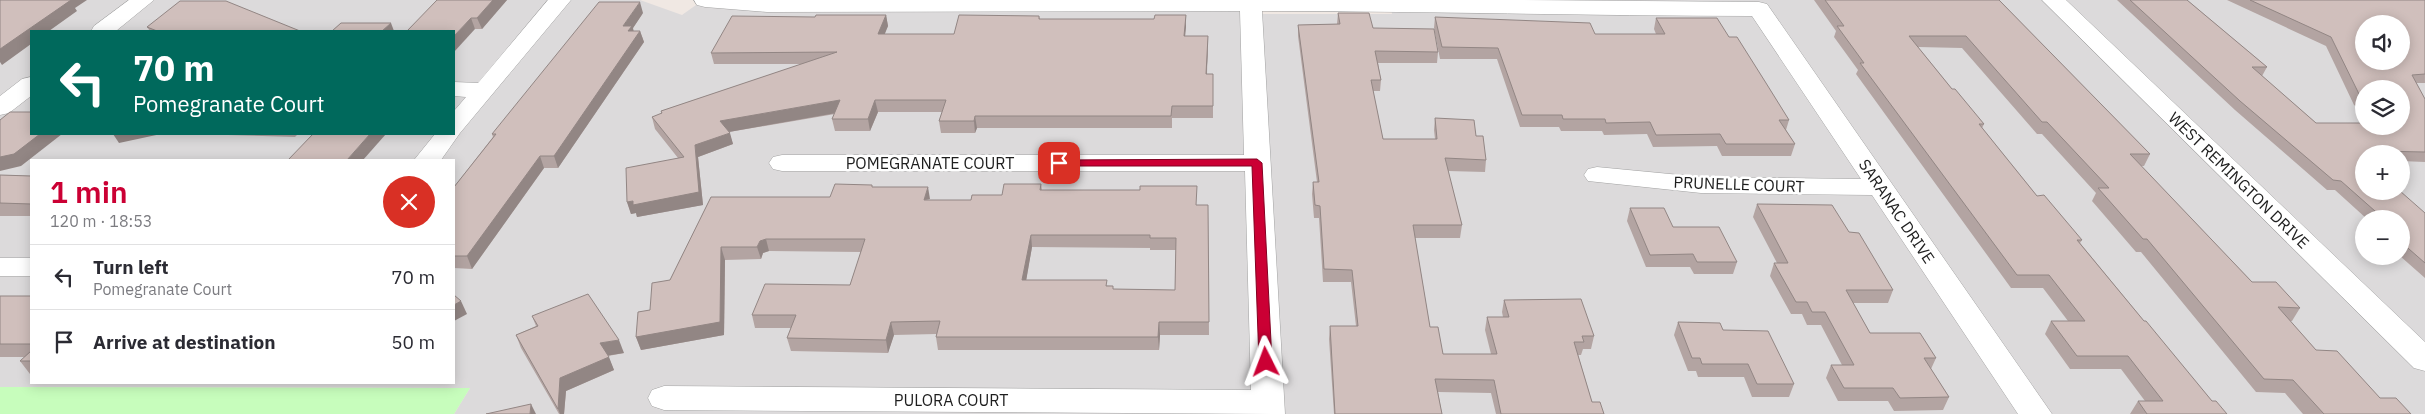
<!DOCTYPE html>
<html lang="en">
<head>
<meta charset="utf-8">
<style>
  :root { --surface:#fff; --page:#f2f2f3; --text:#2b2b33; --muted:#7c7c81; --line:#e1e1e2; --accent:#cb0034 }
  body { margin:0; font-family:"IBM Plex Sans",sans-serif; background:var(--page); color:var(--text); height:100vh; display:flex; flex-direction:column; font-size:19px; white-space:nowrap }
  * { box-sizing:border-box; margin:0 }
  p { font-size:16px; color:var(--muted) }
  .icon { flex:none; width:28px; height:28px; fill:none; stroke:currentColor; stroke-width:2; stroke-linecap:round; stroke-linejoin:round }
  .map { position:relative; flex:1; overflow:hidden }
  .sheet { position:absolute; left:30px; top:159px; width:425px; height:225px; display:flex; flex-direction:column; background:var(--surface); border-radius:0px; box-shadow:0 2px 12px #0003 }
  .sheet>* { flex:none }
  .top-card { position:absolute; left:30px; top:30px; width:425px; height:105px; border-radius:0px; box-shadow:0 2px 12px #0003; background:#00695c; color:#fff; overflow:hidden }
  .fabs { position:absolute; left:2355px; top:15px; display:grid; gap:10px }
  .fabs a { display:grid; place-items:center; width:55px; height:55px; border-radius:50%; background:var(--surface); box-shadow:0 2px 12px #0003; font-size:25px }
  .pin { position:absolute; display:grid; place-items:center; width:42px; height:42px; color:#fff; margin:-21px; border-radius:10px; box-shadow:0 2px 8px #0006 }
  .me { position:absolute; width:55px; margin:-28px; rotate:357deg; stroke-linejoin:round; filter:drop-shadow(0 0 4px #0008) }
  .turn { display:flex; align-items:center; gap:18px; height:105px; padding:0 20px; font-size:22px }
  .turn .icon { width:65px; height:65px; stroke-width:2.5 }
  .turn b { display:block; font-size:35px; line-height:42px }
  .round { display:grid; place-items:center; flex:none; width:52px; height:52px; border-radius:26px; background:var(--page) }
  .headline { display:flex; align-items:center; justify-content:space-between; height:85px; padding:0 20px }
  h1 { font-size:30px; font-weight:600; line-height:38px; color:var(--accent) }
  ul { padding:0; list-style:none }
  li { display:flex; align-items:center; gap:15px; height:65px; padding:0 20px; border-top:1px solid var(--line) }
  li div { flex:1 }
  li b { display:block; font-size:19px }
  li em { font-style:normal }
  .map>svg:first-child { display:block }
  .residential { fill:#dcdadb; fill-rule:evenodd }
  .park { fill:#c7fdbc }
  .lines { fill:none; stroke-linecap:round; stroke-linejoin:round }
  .minor-casing { stroke:#a2a2a2; stroke-width:1 }
  .tertiary-casing { stroke:#a2a2a2; stroke-width:1 }
  .minor { fill:#fff; fill-rule:evenodd }
  .tertiary { fill:#fff; fill-rule:evenodd }
  .wall { fill:#b3a4a2; fill-rule:evenodd }
  .shaded-wall { fill:#928684 }
  .building { fill:#d0bfbc; stroke:#928684; fill-rule:evenodd }
  .route { fill:#cb0034; stroke:#840022 }
  .labels { text-anchor:middle; stroke-width:5; stroke-linejoin:round; paint-order:stroke }
  .street-label { font-size:16px; fill:#1e1e1e; stroke:#fff }
</style>
</head>
<body>
<div class="map">
<svg width="2425" height="414" viewBox="0 0 2425 414">
  <rect width="100%" height="100%" fill="#f0e8e3"/>
  <path class="residential" d="M0 0H640L682 15 703 0H1239L1240 14H1392L1390 0H2425V414H454L470 388 0 387ZM2364 24H2401V61H2364ZM31 31H454V134H31ZM2364 89H2401V126H2364ZM2364 154H2401V191H2364ZM31 160H454V382H31ZM2364 219H2401V256H2364Z"/>
  <polygon class="park" points="0,387 470,388 454,414 0,414"/>
  <g class="lines">
    <g class="minor-casing">
      <g id="minor">
        <polygon points="129,0 154,0 116,31 91,31 94,26"/>
        <polygon points="548,0 571,0 460,133 441,160 414,160 435,134 454,134 454,111 466,97 454,96 454,82 478,83"/>
        <path d="M694 0H1519L1759 2 1767 4 2052 414H2018L1872 195 1701 193 1588 181 1584 175 1588 169 1597 167 1701 177 1861 179 1752 16C1589 16 1426 11 1262 11L1285 414 664 410 652 406 648 398 652 390 664 386 1251 390 1245 171H782L773 169 769 163 773 157 782 155H1244L1240 11 767 12 705 7 697 5Z"/>
        <polygon points="31,77 31,96 9,113 0,115 0,96 22,79"/>
        <rect x="0" y="258" width="31" height="18"/>
      </g>
    </g>
    <g class="tertiary-casing">
      <polygon id="tertiary" points="2042,0 2066,0 2425,342 2425,371 2414,368"/>
    </g>
    <use href="#minor" class="minor"/>
    <use href="#tertiary" class="tertiary"/>
  </g>
  <g class="wall">
    <polygon points="437,0 507,0 482,29 475,29"/>
    <polygon points="1814,0 1999,0 2150,154 2144,166 2141,166 2252,282 2300,308 2292,321 2290,321 2316,350 2380,398 2411,414 2303,414 2285,393 2256,392 2141,252 2136,252 2092,201 2096,193 2042,134 2037,134 1962,48 1918,47 1952,89 1984,124 1982,128 2037,196 2082,240 2080,243 2144,321 2212,401 2227,414 2130,414 2138,401 2145,401 2121,369 2070,369 2045,334 2051,321 2068,321 2043,288 2011,288 1856,74 1858,70 1834,37 1836,31"/>
    <polygon points="2117,0 2187,0 2267,67 2262,76 2316,123 2401,126 2364,89 2364,112 2354,105 2326,46 2227,0 2425,0 2425,83 2416,83 2425,99 2425,162 2401,161 2401,154 2364,154 2364,191 2425,213 2425,278 2400,256 2401,256 2401,219 2367,219 2335,190 2327,190 2235,110"/>
    <polygon points="643,13 633,28 633,31 640,31 644,42 558,168 544,168 472,269 454,268 454,187 493,137 492,134"/>
    <polygon points="1338,13 1373,28 1438,52 1437,63 1378,63 1381,80 1380,91 1373,91 1383,139 1435,139 1434,130 1435,118 1476,136 1486,160 1485,172 1448,171 1462,225 1460,238 1415,238 1430,327 1443,354 1491,354 1485,330 1487,317 1503,317 1502,312 1504,300 1594,336 1591,349 1583,349 1581,355 1578,355 1592,402 1604,414 1496,414 1491,393 1438,392 1442,414 1334,414 1329,339 1330,326 1356,326 1351,282 1323,282 1319,218 1314,218 1312,194 1313,182 1317,182 1298,36 1298,25 1337,24"/>
    <polygon points="886,15 888,26 884,34 954,34 1039,16 1040,19 1154,19 1186,15 1185,36 1208,36 1207,74 1213,74 1213,118 1172,118 1172,128 977,128 975,133 941,133 939,121 942,112 878,112 870,131 835,131 832,119 835,114 729,132 733,144 698,157 703,205 637,217 636,213 631,214 627,202 678,158 655,129 652,117 661,114 661,111 802,64 714,64 711,53 815,17"/>
    <polygon points="1435,17 1595,34 1656,34 1654,29 1656,18 1729,37 1789,120 1786,130 1795,144 1791,156 1722,156 1717,146 1653,147 1647,134 1604,135 1602,131 1561,131 1559,127 1520,127 1497,59 1440,59 1434,28"/>
    <polygon points="147,27 300,31 150,31"/>
    <polygon points="227,134 298,134 295,137 228,135"/>
    <polygon points="0,175 31,176 31,216 0,216"/>
    <path d="M1041 184 1042 190 1197 205H1208L1209 335H1160L1159 350H938L936 337V334L894 335 888 353 791 351 787 338 791 328H755L752 315 850 285 861 252 769 251 763 253 761 259 725 260 724 335 641 350 636 337 650 310 670 280 711 197H830L873 187 930 200H971L1002 195ZM1032 247 1150 248V250H1176L1175 290 1113 289V286L1026 280Z"/>
    <polygon points="1757,204 1849,232 1893,290 1888,303 1853,303 1870,333 1936,358 1931,369 1949,397 1943,410 1894,411 1888,401 1838,401 1826,378 1831,365 1842,365 1821,325 1807,325 1802,314 1791,314 1770,276 1774,263 1777,263 1753,217"/>
    <polygon points="1630,208 1673,227 1737,262 1733,274 1694,274 1690,267 1646,267 1627,221"/>
    <polygon points="0,296 31,296 31,374 30,374 20,361 25,357 0,357"/>
    <polygon points="532,316 624,353 608,356 614,370 566,391 564,414 559,414 521,348 516,335 536,326"/>
    <polygon points="1678,322 1723,330 1794,384 1789,397 1752,397 1744,377 1698,377 1696,371 1688,371 1674,335"/>
  </g>
  <g class="shaded-wall">
    <polygon points="65,0 87,0 75,8 77,11 49,31 31,31 31,44 2,65 0,62 0,49"/>
    <polygon points="493,0 507,0 482,29 477,18"/>
    <polygon points="640,2 643,13 633,28 635,37 623,26"/>
    <polygon points="886,15 888,26 880,46 878,34"/>
    <polygon points="1186,15 1186,27 1184,47 1184,36"/>
    <polygon points="471,18 475,29 454,52 454,36"/>
    <polygon points="391,23 394,31 382,31"/>
    <polygon points="640,31 644,42 558,168 554,156"/>
    <polygon points="1208,36 1208,47 1206,86 1206,74"/>
    <polygon points="840,100 842,112 723,133 720,121"/>
    <polygon points="875,100 878,112 870,131 868,119"/>
    <polygon points="975,116 977,128 975,133 974,121"/>
    <polygon points="730,133 733,144 698,157 703,205 637,217 636,213 631,214 627,202 699,192 695,145"/>
    <polygon points="40,134 62,134 21,166 0,171 0,157"/>
    <polygon points="113,134 161,134 119,143"/>
    <polygon points="370,134 386,134 363,160 347,160"/>
    <polygon points="540,156 544,168 472,269 467,256"/>
    <polygon points="928,187 930,199 924,200"/>
    <polygon points="1031,235 1032,247 1024,293 1022,280"/>
    <polygon points="766,239 769,251 763,253 761,259 757,247 760,241"/>
    <polygon points="721,247 725,260 724,335 641,350 636,337"/>
    <polygon points="461,301 467,314 454,321 454,305"/>
    <polygon points="891,322 894,335 888,353 886,340"/>
    <polygon points="1159,322 1160,335 1159,350 1158,337"/>
    <polygon points="619,340 624,353 605,356 600,343"/>
    <polygon points="609,357 614,370 566,391 564,414 560,414 558,409 560,378"/>
    <polygon points="531,404 536,414 530,414"/>
  </g>
  <g class="building">
    <polygon points="0,0 71,0 0,49"/>
    <polygon points="437,0 493,0 477,18 471,18 454,36 454,31 407,31"/>
    <polygon points="1825,0 1999,0 2150,154 2130,154 2252,282 2276,282 2300,308 2278,307 2316,350 2337,351 2380,398 2396,398 2411,414 2324,414 2293,380 2264,379 2147,239 2143,239 2098,188 2109,188 2047,122 2042,122 1966,36 1909,36 1952,89 1955,89 1984,124 1979,124 2037,196 2044,195 2082,240 2077,240 2144,321 2146,321 2212,401 2216,401 2227,414 2147,414 2138,401 2163,401 2128,356 2077,356 2051,321 2085,321 2049,275 2017,275 1860,63 1864,63 1837,26 1844,26"/>
    <path d="M2130 0H2187L2267 67H2252L2316 123H2364V126H2401V89H2364V99L2360 96 2331 37 2250 0H2425V74L2412 75 2425 99V152L2373 151 2376 154H2364V157H2361L2364 160V191H2400L2425 213V263L2401 242V219H2384L2341 181 2333 180 2240 101ZM2364 24H2401V61H2364Z"/>
    <polygon points="180,1 226,1 300,31 157,31 147,27"/>
    <polygon points="599,2 640,2 623,26 632,26 628,31 640,31 554,156 540,156 467,256 454,256 454,187 496,134 492,134"/>
    <polygon points="1338,13 1369,13 1373,28 1434,29 1438,52 1375,51 1381,80 1371,80 1383,139 1437,139 1435,118 1474,120 1476,136 1483,136 1486,160 1445,158 1462,225 1413,225 1430,327 1438,327 1443,354 1497,354 1487,317 1509,317 1504,300 1581,299 1594,336 1582,336 1584,342 1574,342 1592,402 1600,402 1604,414 1501,414 1494,380 1435,379 1442,414 1335,414 1330,326 1358,326 1352,270 1324,269 1320,206 1315,205 1313,182 1319,182 1298,25 1340,24"/>
    <polygon points="816,15 886,15 878,34 954,34 959,15 1039,16 1039,19 1154,19 1155,15 1186,15 1184,36 1208,36 1206,74 1213,74 1213,106 1172,106 1171,116 975,116 974,121 939,121 946,100 875,100 868,119 832,119 840,100 720,121 730,133 695,145 699,192 633,205 633,201 627,202 626,168 684,157 652,117 662,113 661,111 837,52 711,53 732,16 815,17"/>
    <polygon points="1435,17 1590,23 1595,34 1665,34 1656,18 1717,18 1729,37 1737,37 1766,83 1789,120 1779,120 1795,144 1726,144 1720,134 1656,135 1650,122 1606,123 1605,119 1563,119 1562,115 1522,115 1498,48 1442,47"/>
    <polygon points="341,23 391,23 382,31 332,31"/>
    <polygon points="10,112 31,112 31,134 40,134 14,154 0,157 0,120"/>
    <polygon points="313,134 370,134 347,160 288,160"/>
    <polygon points="0,175 31,176 31,204 0,203"/>
    <path d="M835 184 872 185V187H928L924 200H971L972 195H1002L1004 184H1041L1040 190H1140V186H1197L1196 205H1208L1209 322H1159L1158 337H936L940 321 891 322 886 340 787 338 796 315H752L765 284 850 285 865 239H766L760 241 757 247H721L720 322 636 337 638 312 650 310 652 283 670 280 711 197H830ZM1031 235H1150V238H1176L1175 290 1113 289V286H1106L1107 280H1022Z"/>
    <polygon points="1757,204 1832,205 1849,232 1859,233 1893,290 1846,290 1870,333 1920,333 1936,358 1924,358 1949,397 1900,398 1893,388 1844,388 1831,365 1854,365 1825,312 1812,312 1807,302 1796,302 1774,263 1788,263"/>
    <polygon points="1630,208 1664,208 1673,227 1719,227 1737,262 1697,262 1693,254 1650,255"/>
    <polygon points="588,294 619,340 600,343 609,357 560,378 558,409 516,335 538,326 532,316"/>
    <polygon points="454,295 461,301 454,305"/>
    <rect x="0" y="296" width="31" height="48"/>
    <polygon points="1678,322 1720,323 1723,330 1768,331 1794,384 1757,384 1748,364 1702,364 1700,358 1692,358"/>
    <polygon points="31,351 31,361 20,361"/>
    <polygon points="531,404 530,414 486,414"/>
  </g>
  <polygon class="route" points="1257,159 1262,163 1272,362 1266,367 1259,362 1252,166 1059,166 1054,163 1059,160"/>
  <g class="labels">
    <g class="street-label">
      <text x="930" y="169">POMEGRANATE COURT</text>
      <text transform="translate(2239 180) rotate(44)" y="6">WEST REMINGTON DRIVE</text>
      <text transform="translate(1739 184) rotate(2)" y="6">PRUNELLE COURT</text>
      <text transform="translate(1897 211) rotate(56)" y="6">SARANAC DRIVE</text>
      <text x="951" y="406">PULORA COURT</text>
    </g>
  </g>
</svg>
<div class="fabs">
<a><svg class="icon" aria-label="sound" viewBox="0 0 24 24"><path d="M4 9h4l5-4v14l-5-4H4zM17 9q2 3 0 6"/></svg></a>
<a><svg class="icon" aria-label="layers" viewBox="0 0 24 24"><path d="M12 4l9 5-9 5-9-5zM3 14l9 5 9-5"/></svg></a>
<a>+</a>
<a>−</a>
</div>
<div class="pin" style="left:1059px;top:163px;background:#d93025"><svg class="icon" aria-label="arrive" viewBox="0 0 24 24"><path d="M6 21V4h12l-3 4 3 4H6"/></svg></div>
<svg class="me" style="left:1266px;top:362px" viewBox="-20 -20 40 40"><path d="M0-17L14 15 0 8-14 15z" fill="#cb0034" stroke="#fff" stroke-width="4"/></svg>
<div class="top-card">
<div class="turn"><svg class="icon" aria-label="left" viewBox="0 0 24 24"><path d="M17 20v-9H6M10 6l-5 5 5 5"/></svg><div><b>70 m</b>Pomegranate Court</div></div>
</div>
<section class="sheet">
<div class="headline"><div><h1>1 min</h1><p>120 m · 18:53</p></div><a class="round" style="background:#d93025;color:#fff"><svg class="icon" aria-label="close" viewBox="0 0 24 24"><path d="M6 6l12 12M18 6L6 18"/></svg></a></div>
<ul>
<li><svg class="icon" aria-label="left" viewBox="0 0 24 24"><path d="M17 20v-9H6M10 6l-5 5 5 5"/></svg><div><b>Turn left</b><p>Pomegranate Court</p></div><em>70 m</em></li>
<li><svg class="icon" aria-label="arrive" viewBox="0 0 24 24"><path d="M6 21V4h12l-3 4 3 4H6"/></svg><div><b>Arrive at destination</b></div><em>50 m</em></li>
</ul>
</section>
</div>
</body>
</html>
